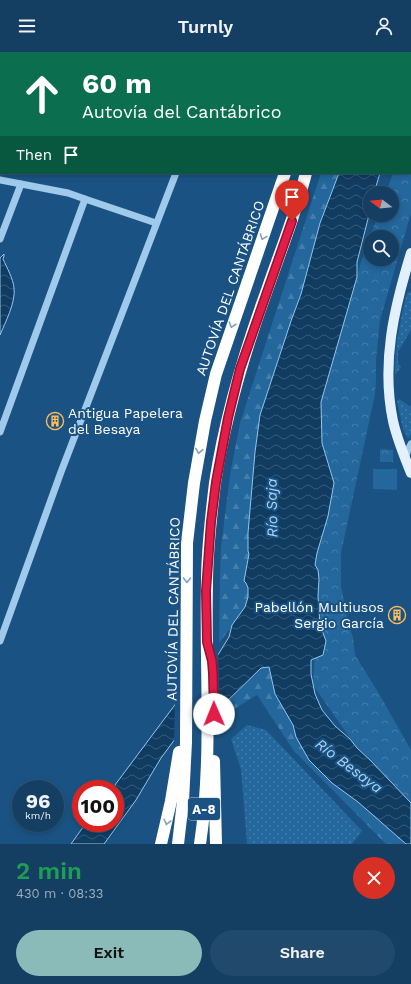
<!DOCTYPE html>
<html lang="en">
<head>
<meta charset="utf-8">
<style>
  :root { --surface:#143e62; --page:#21496b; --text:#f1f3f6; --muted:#9daebe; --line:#335777; --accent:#8bbbb9 }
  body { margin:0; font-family:"Work Sans",sans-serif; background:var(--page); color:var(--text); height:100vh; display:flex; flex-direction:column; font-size:15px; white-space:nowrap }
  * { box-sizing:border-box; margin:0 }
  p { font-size:13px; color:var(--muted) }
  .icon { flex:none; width:22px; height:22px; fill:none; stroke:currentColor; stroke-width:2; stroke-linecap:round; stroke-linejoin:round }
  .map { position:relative; height:792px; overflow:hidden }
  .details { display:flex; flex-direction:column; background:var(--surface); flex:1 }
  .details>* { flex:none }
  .banner { position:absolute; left:0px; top:0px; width:411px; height:122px; box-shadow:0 2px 6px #0003,0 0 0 1px var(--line); background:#0b6e4f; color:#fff; overflow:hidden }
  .needle { width:26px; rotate:286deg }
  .controls { position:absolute; left:363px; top:134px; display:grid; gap:8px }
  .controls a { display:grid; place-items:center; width:36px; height:36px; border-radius:50%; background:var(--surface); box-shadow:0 2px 6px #0003,0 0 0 1px var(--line); font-size:20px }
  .speed { position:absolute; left:12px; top:728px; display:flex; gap:8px; font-size:20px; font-weight:700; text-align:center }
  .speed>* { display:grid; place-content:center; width:52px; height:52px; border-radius:50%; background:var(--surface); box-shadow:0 2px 6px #0003,0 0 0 1px var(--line); line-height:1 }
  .speed small { font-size:10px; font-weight:400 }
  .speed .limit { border:6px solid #d22; background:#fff; color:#111 }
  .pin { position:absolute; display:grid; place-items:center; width:34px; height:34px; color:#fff; margin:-41px -17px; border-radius:50% 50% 50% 0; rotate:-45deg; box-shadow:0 0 4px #0007 }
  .pin .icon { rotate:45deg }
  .me { position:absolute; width:44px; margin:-22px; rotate:359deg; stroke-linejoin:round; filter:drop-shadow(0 0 3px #0008) }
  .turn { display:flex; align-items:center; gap:14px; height:84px; padding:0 16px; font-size:18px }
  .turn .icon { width:52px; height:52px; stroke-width:2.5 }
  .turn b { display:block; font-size:28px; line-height:34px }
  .then { display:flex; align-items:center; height:38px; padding:0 16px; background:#0003; gap:8px; font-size:15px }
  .round { display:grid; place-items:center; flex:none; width:42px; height:42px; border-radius:21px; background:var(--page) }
  .headline { display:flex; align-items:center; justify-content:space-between; height:68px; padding:0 16px }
  h1 { font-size:24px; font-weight:600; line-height:30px; color:#1e9e55 }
  .primary-button { display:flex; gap:8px; margin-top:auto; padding:8px 16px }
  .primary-button a { flex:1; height:46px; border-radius:24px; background:var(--accent); color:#111; font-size:16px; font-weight:600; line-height:46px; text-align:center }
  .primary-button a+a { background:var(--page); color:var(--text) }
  header { display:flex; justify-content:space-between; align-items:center; height:52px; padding:0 16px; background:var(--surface); font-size:18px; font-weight:600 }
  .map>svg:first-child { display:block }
  .grass { fill:url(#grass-dots) }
  .forest { fill:url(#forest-firs) }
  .park { fill:url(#park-crowns) }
  .garden { fill:#23679c }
  .water { fill:url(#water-waves); stroke:#91c6ee }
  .pier { fill:#1a5383 }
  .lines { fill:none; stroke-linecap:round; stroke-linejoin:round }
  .minor { stroke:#9fcaeb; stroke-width:7 }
  .major { stroke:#e3f1ff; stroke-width:10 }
  .highway { stroke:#fff; stroke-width:12 }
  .oneway { stroke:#81a0bb }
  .route-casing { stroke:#92132f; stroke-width:10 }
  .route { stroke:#e11d48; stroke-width:7 }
  .labels { text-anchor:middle; stroke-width:4; stroke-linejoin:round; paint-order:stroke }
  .shield { fill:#1a5383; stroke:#bacbda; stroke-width:1 }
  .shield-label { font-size:13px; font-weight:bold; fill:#fff }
  .street-label { font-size:14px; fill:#fff; stroke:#1a5383 }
  .poi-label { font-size:14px; fill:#fff; stroke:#1a5383; text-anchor:start }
  .water-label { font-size:15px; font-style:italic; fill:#aad3f3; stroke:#1a5383 }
</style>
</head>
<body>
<header><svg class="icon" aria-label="menu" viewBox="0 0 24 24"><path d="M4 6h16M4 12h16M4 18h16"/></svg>Turnly<svg class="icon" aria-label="person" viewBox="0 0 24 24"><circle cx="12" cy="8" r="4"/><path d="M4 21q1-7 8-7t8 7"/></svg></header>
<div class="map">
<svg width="411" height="792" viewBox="0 0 411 792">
  <defs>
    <pattern id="grass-dots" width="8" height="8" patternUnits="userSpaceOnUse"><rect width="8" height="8" fill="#23679c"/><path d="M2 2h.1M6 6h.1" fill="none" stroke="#447eab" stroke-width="1.8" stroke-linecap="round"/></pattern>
    <pattern id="forest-firs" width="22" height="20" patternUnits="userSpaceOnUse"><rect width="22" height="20" fill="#23679c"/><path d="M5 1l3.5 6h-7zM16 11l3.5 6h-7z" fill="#447eab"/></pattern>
    <pattern id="park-crowns" width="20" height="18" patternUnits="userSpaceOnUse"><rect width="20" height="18" fill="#23679c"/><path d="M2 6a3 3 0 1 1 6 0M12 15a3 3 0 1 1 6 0" fill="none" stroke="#447eab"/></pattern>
    <pattern id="water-waves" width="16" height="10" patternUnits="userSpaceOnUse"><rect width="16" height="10" fill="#113c61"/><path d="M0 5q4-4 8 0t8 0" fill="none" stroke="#355979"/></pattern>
  </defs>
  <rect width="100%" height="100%" fill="#1a5383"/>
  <g class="grass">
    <path d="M409 240 411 241V278L398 300V311L401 315 395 323C395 295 400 268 407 241Z"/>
    <polygon points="399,347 411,355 411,382 408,387 403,377 397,349"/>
    <polygon points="247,673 266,678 362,779 352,792 247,792 241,717 231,687"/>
  </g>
  <g class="forest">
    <path d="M321 121H339L320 171 301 242 291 269 260 363 255 400 248 481 249 502 244 528C261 544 228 578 219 591L220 522 221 495 230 423 240 371Z"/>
    <polygon points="269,615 275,642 406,792 386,792 294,699 257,643 228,661 223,654 261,616"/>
  </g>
  <g class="park">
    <polygon points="411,71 411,161 380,268 376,308 376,328 375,342 341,501 341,534 349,575 353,585 355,603 378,640 411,698 411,751 371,709 357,696 313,633 318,535 319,527 318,518 315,513 317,501 328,464 334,431 322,391 321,350 361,210 370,186 370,207 392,207 392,185 370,185 378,163 392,163 392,141 386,141 393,121 410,121"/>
    <polygon points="380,397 393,398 393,410 380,410"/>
  </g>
  <polygon class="garden" points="373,417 397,417 397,438 373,437"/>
  <g class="water">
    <polygon points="370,0 411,0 410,63 410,1 370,1"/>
    <polygon points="339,121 380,121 374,141 370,141 370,159 357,210 357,225 321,350 322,391 334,431 328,464 317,501 315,513 318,518 319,527 318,544 320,573 326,589 323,603 311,608 311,622 315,642 322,658 335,674 350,687 357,696 371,709 411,751 411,792 406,792 358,750 332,731 309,708 296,685 293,673 275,642 269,615 261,616 217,659 178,683 161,706 136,748 104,792 71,792 86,771 115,771 115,737 112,737 177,650 216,606 229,585 232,573 245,555 248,545 248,536 246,531 244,529 249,502 248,499 248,481 255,400 260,363 291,269 301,242 320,171"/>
    <path d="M4 202V204L3 207C7 216 13 226 14 236 16 250 5 271 0 283V206Z"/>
  </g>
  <polygon class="pier" points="218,598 220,659 200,675 179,684 174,691 175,650 192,629 208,614"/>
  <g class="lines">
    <g class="minor">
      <polyline points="222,1 222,0"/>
      <polyline points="0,6 1,7"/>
      <polyline points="0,128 68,141 85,147 0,380"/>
      <polyline points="85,147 156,171"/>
      <polyline points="0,187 21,132"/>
      <polyline points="405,406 408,398 411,392"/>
      <polyline points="0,589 61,420 176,121"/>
    </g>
    <path class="major" d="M411 201C394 256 381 311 393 369 397 387 404 404 411 421"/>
    <g class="highway">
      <polyline points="309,1 309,0"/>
      <polyline points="336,1 337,0"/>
      <polyline points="214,709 216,792"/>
      <polyline points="161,792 171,749 179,700"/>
      <polyline points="178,792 183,749 186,690 187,491 194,431 205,369 216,322 285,121"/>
      <path d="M200 792C213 706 205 617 207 531 207 497 211 464 215 431 225 365 244 301 267 238 280 200 296 161 306 121"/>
    </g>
  </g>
  <defs><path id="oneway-chevron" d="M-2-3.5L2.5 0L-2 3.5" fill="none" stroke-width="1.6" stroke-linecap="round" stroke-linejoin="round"/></defs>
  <g class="oneway">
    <use href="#oneway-chevron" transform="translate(263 185) rotate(110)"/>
    <use href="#oneway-chevron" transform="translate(232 273) rotate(109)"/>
    <use href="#oneway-chevron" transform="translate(199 399) rotate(100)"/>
    <use href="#oneway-chevron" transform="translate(187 528) rotate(91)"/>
    <use href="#oneway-chevron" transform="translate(167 770) rotate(103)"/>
  </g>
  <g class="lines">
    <g class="route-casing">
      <polyline id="route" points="214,662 213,621 212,609 207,590 206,539 211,470 216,430 228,366 240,317 292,169"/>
    </g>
    <use href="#route" class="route"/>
  </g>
  <defs>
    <g id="building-ring" transform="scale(0.9)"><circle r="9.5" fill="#1a5383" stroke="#febd5a" stroke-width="1.5"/><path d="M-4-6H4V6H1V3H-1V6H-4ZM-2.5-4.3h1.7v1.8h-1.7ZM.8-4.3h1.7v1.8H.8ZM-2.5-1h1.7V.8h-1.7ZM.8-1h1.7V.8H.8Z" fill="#febd5a"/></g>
  </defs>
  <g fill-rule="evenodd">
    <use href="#building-ring" x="55" y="369"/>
    <use href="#building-ring" x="397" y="563"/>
  </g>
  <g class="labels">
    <rect class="shield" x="188" y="746" width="32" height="22" rx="3"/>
    <g class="shield-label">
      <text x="204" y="762">A-8</text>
    </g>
    <g class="street-label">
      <text transform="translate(230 236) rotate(-71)" y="5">AUTOVÍA DEL CANTÁBRICO</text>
      <text transform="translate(173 557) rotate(-89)" y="5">AUTOVÍA DEL CANTÁBRICO</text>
    </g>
    <g class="poi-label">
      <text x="68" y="366">Antigua Papelera<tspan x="68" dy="16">del Besaya</tspan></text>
      <text x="384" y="560" text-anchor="end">Pabellón Multiusos<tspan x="384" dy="16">Sergio García</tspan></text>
    </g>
    <g class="water-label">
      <text transform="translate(272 456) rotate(-91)" y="5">Río Saja</text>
      <text transform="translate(349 714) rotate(37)" y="5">Río Besaya</text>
    </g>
  </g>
</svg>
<div class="controls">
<a><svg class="needle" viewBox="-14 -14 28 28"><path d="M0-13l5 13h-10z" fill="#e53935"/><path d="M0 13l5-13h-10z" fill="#9daebe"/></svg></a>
<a><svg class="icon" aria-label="search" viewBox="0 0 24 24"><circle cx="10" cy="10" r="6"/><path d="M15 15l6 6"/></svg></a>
</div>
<div class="speed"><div>96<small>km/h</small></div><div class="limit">100</div></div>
<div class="pin" style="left:292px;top:169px;background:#d93025"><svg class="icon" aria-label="arrive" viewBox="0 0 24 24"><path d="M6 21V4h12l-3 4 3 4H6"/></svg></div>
<svg class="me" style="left:214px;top:662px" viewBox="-20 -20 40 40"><circle r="19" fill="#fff"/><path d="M0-13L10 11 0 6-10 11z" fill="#e11d48"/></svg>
<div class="banner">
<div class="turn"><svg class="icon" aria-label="ahead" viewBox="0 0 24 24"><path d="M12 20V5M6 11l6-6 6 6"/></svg><div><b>60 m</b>Autovía del Cantábrico</div></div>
<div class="then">Then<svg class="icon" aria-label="arrive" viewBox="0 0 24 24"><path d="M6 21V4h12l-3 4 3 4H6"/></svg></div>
</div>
</div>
<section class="details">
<div class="headline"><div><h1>2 min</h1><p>430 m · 08:33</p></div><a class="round" style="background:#d93025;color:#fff"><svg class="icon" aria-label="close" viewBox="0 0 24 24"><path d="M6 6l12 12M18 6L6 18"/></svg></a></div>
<div class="primary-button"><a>Exit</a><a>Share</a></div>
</section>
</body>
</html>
